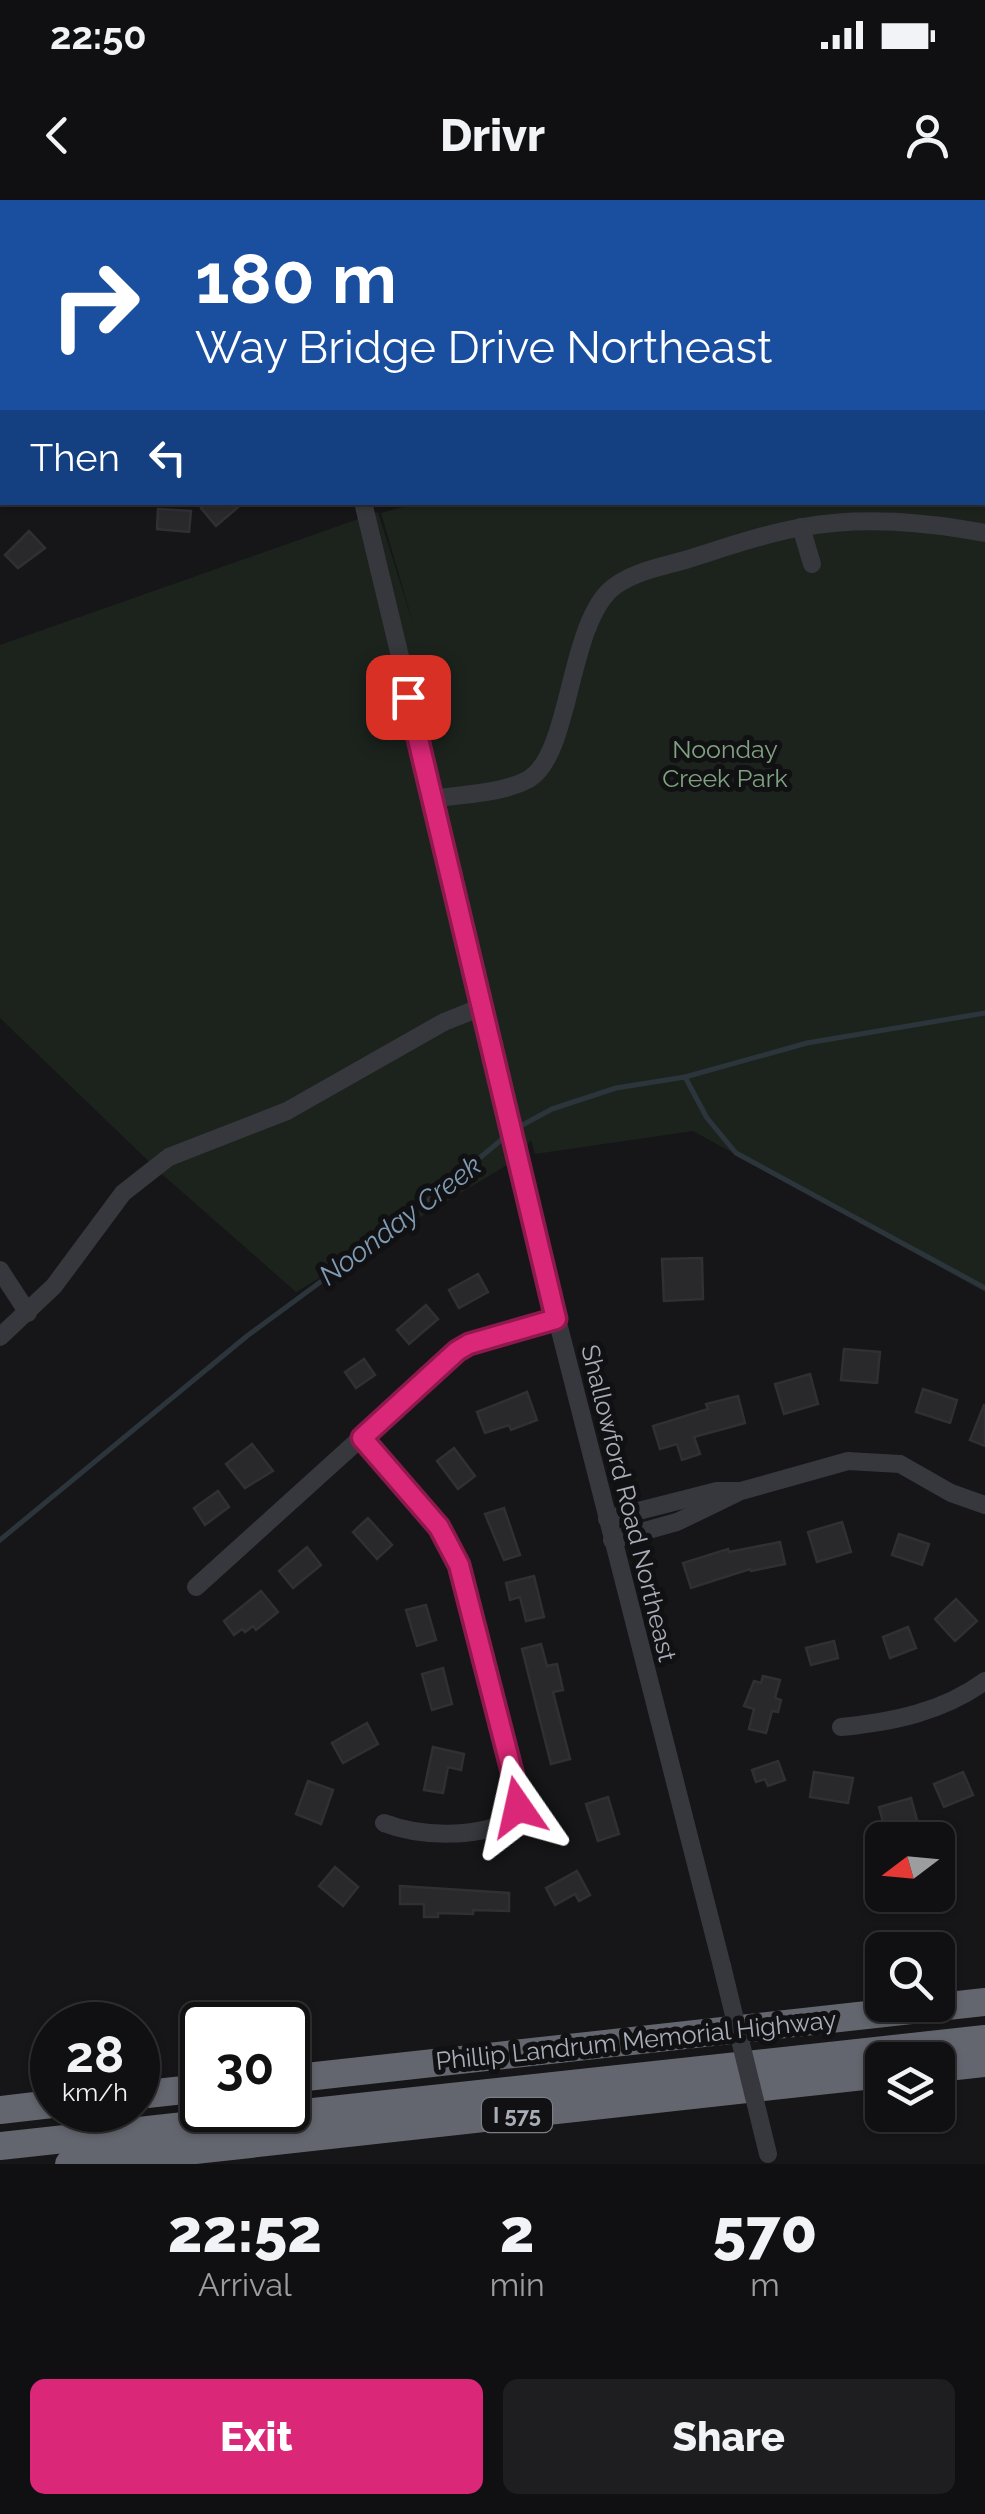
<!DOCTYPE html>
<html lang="en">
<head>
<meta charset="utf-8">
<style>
  :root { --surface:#101012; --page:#1e1e20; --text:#f1f3f6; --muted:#9c9d9f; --line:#303032; --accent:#db2777 }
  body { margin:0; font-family:Raleway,sans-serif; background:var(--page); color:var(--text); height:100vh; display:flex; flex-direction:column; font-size:38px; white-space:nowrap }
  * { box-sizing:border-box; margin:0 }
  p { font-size:32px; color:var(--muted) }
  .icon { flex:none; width:55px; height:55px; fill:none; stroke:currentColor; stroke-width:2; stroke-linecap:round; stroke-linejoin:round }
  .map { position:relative; height:1964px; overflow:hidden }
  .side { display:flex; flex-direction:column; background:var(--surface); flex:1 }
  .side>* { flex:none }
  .guide { position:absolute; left:0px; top:0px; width:985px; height:305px; box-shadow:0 2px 8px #0004,0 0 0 2px var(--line); background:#1a4fa0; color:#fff; overflow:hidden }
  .needle { width:65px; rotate:254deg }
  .tools { position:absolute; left:865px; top:1622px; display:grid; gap:20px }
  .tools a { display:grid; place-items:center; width:90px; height:90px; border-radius:15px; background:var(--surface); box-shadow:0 2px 8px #0004,0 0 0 2px var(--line); font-size:50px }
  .speed { position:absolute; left:30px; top:1802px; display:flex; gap:20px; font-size:50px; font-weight:700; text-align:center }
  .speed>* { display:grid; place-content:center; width:130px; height:130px; border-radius:50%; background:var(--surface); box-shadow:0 2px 8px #0004,0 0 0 2px var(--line); line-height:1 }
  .speed small { font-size:25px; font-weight:400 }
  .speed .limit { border:5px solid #111; border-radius:15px; background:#fff; color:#111 }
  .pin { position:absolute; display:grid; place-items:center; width:85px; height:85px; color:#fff; margin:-42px; border-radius:20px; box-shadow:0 5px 15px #0006 }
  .me { position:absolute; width:110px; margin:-55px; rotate:349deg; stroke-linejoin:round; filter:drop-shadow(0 0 8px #0008) }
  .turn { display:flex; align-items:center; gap:35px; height:210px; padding:0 30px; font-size:45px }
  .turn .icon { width:130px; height:130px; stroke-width:2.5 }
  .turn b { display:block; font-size:70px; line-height:85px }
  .then { display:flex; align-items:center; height:95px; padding:0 30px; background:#0003; gap:20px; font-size:38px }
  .eta { display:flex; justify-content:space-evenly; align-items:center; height:170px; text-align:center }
  .eta b { font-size:60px; font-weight:800; line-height:70px }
  .cta { display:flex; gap:20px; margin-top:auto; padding:20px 30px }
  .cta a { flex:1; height:115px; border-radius:15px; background:var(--accent); color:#fff; font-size:40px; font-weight:800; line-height:115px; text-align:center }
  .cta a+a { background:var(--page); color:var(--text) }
  .status { display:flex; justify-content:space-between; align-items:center; height:70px; padding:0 50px; background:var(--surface); direction:ltr }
  .status svg { height:28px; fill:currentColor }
  header { display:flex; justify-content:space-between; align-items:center; height:130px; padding:0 30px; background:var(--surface); font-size:45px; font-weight:800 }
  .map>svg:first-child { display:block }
  .green { fill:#1c231d }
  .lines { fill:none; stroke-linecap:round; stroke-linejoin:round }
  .stream { stroke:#2c353c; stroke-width:5 }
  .building { fill:#29292c; stroke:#303034; stroke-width:2.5 }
  .minor { stroke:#37383d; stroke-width:18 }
  .highway { stroke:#63666e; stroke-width:28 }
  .minor-bridge { stroke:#37383d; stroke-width:18 }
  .route-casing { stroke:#8e194d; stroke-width:25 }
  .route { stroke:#db2777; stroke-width:18 }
  .labels { text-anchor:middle; stroke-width:10; stroke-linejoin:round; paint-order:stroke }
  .shield { fill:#111113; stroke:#7b7e86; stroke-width:2.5 }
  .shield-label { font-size:22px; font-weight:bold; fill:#a8adb8 }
  .park-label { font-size:25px; fill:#7fa381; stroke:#111113 }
  .street-label { font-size:25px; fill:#a8adb8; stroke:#111113 }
  .water-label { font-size:28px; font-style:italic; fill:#7f9bb3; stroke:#111113 }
</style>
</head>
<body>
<div class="status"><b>22:50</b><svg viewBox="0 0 49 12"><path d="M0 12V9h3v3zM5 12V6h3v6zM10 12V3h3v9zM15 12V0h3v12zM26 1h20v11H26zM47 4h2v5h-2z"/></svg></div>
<header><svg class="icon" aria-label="back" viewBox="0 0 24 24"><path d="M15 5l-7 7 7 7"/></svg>Drivr<svg class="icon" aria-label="person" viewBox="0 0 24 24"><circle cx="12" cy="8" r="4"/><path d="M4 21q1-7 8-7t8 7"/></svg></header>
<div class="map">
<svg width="985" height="1964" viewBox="0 0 985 1964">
  <rect width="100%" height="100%" fill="#161618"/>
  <polygon class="green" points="982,135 985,135 985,1092 693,931 535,954 531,940 517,959 296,1092 164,976 0,818 0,445 378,312 415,430 381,313 417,303 982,302"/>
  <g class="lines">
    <g class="stream">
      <polyline points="685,877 707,918 736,953 985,1088"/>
      <polyline points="515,929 552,909 616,888 685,877 807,843 985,813"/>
      <polyline points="0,1340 247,1136 410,1016 506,936"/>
    </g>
  </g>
  <g class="building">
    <polygon points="207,302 244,302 216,326 201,308"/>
    <polygon points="158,309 191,311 189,332 157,329"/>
    <polygon points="29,331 45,348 18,368 5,355"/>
    <polygon points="702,1058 703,1099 664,1101 662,1059"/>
    <polygon points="478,1074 488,1092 459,1108 449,1090"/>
    <polygon points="426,1105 438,1119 409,1144 397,1130"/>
    <polygon points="844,1149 880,1152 877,1183 841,1180"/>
    <polygon points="364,1159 375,1175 356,1188 345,1172"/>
    <polygon points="810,1174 818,1204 784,1214 775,1184"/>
    <polygon points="923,1189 957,1200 950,1223 916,1212"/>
    <polygon points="527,1192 537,1220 511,1230 509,1225 485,1233 477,1212"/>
    <polygon points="738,1196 745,1223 694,1237 700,1254 682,1260 677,1244 660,1249 653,1226 708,1209 706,1204"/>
    <polygon points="984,1205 985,1205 985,1246 970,1240"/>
    <polygon points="252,1244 273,1271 245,1288 226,1264"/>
    <polygon points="454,1248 475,1276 458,1289 437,1261"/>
    <polygon points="218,1291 229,1307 205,1325 194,1308"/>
    <polygon points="504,1308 520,1355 504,1360 485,1314"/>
    <polygon points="368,1318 392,1345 377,1359 353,1332"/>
    <polygon points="842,1322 851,1352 817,1362 808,1332"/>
    <polygon points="899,1334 929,1344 922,1365 892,1355"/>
    <polygon points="780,1342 785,1364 751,1371 750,1369 691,1388 683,1363 728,1349 729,1352"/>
    <polygon points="307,1347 321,1365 293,1388 279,1371"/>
    <polygon points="534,1376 544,1417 526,1421 520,1397 510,1400 506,1383"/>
    <polygon points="261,1391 278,1412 256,1430 253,1426 245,1432 242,1429 234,1435 224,1421"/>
    <polygon points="956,1399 977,1421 955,1441 935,1419"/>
    <polygon points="426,1405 436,1440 417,1446 406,1410"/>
    <polygon points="908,1427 916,1448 890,1458 883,1437"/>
    <polygon points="834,1441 838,1458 811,1465 806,1448"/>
    <polygon points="541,1444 547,1466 557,1464 563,1490 553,1492 570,1559 551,1564 522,1449"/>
    <polygon points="443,1468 452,1504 432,1510 422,1474"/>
    <polygon points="763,1476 780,1480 775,1498 781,1500 778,1512 772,1511 766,1533 749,1529 754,1509 744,1506 754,1481 761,1483"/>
    <polygon points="367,1523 378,1544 343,1563 332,1543"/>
    <polygon points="433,1547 464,1554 461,1570 448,1567 443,1593 424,1590"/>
    <polygon points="778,1561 785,1580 768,1586 765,1579 756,1582 752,1570"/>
    <polygon points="814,1572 853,1578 848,1603 810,1597"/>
    <polygon points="963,1572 973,1595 944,1607 934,1584"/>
    <polygon points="308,1581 333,1590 321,1624 296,1614"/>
    <polygon points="608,1597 619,1634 598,1641 586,1604"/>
    <polygon points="911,1598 917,1620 885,1629 879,1607"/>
    <polygon points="335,1667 358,1687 343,1706 319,1686"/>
    <polygon points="577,1671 590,1695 579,1701 575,1694 555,1705 546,1688"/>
    <polygon points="400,1686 509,1693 509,1711 473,1710 473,1714 438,1713 438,1717 424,1717 424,1704 400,1704"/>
  </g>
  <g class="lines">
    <g class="minor">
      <polyline points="133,0 133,2"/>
      <polyline points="276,0 277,2"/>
      <polyline points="441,0 442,2"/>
      <polyline points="735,0 736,2"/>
      <polyline points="966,2 973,0"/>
      <polyline points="363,302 468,740 531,1017 722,1766"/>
      <polyline points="801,327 812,364"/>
      <path d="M432 599C462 594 502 594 529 579 570 554 568 434 608 392 626 373 661 367 685 360 724 348 763 334 803 327 864 316 925 322 985 333"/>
      <polyline points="0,1070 28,1113"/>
      <polyline points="0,1137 54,1086 123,993 169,957 287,911 444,822 484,806"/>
      <path d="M362 1238 439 1327 459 1365 518 1595 514 1618C480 1639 420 1637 384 1623"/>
      <polyline points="607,1319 717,1291 741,1291 848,1261 900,1264 951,1293 985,1305"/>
      <polyline points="612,1340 677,1322 737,1293"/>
      <polyline points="196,1387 457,1151 469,1144 556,1119"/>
      <path d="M841 1527C892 1522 943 1512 985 1481"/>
    </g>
    <g class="highway">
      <polyline points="938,1868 985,1863"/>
      <polyline points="288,1879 985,1802"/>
      <polyline points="138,1895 202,1888"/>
      <polyline points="0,1910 52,1904"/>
      <polyline points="0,1946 985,1839"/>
      <polyline points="69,1964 882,1874"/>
    </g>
    <polyline class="minor-bridge" points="722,1766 768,1954"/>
  </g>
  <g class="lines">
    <g class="route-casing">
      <polyline id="route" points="408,497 556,1119 469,1144 457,1151 362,1238 439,1327 459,1365 518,1595 518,1607"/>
    </g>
    <use href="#route" class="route"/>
  </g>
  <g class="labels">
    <rect class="shield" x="482" y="1898" width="70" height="34" rx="8"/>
    <g class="shield-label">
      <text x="517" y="1923">I 575</text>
    </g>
    <g class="park-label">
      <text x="725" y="558">Noonday<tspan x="725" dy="29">Creek Park</tspan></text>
    </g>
    <g class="street-label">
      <text transform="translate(629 1303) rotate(76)" y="9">Shallowford Road Northeast</text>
      <text transform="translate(636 1840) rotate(-6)" y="9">Phillip Landrum Memorial Highway</text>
    </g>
    <g class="water-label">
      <text transform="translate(400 1020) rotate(-37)" y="10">Noonday Creek</text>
    </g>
  </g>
</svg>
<div class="tools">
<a><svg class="needle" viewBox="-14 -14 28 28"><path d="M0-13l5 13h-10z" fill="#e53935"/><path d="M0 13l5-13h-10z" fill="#9c9d9f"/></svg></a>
<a><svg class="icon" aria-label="search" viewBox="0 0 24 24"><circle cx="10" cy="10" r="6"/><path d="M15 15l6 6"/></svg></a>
<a><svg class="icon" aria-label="layers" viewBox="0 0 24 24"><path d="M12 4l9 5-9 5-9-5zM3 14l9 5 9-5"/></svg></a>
</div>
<div class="speed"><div>28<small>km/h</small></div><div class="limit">30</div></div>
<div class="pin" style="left:408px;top:497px;background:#d93025"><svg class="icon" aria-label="arrive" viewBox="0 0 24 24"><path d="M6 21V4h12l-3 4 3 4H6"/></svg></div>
<svg class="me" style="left:518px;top:1607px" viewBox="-20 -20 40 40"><path d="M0-17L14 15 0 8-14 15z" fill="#db2777" stroke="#fff" stroke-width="4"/></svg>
<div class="guide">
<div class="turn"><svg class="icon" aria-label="right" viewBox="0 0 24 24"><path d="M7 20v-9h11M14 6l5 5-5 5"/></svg><div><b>180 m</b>Way Bridge Drive Northeast</div></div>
<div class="then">Then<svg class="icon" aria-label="left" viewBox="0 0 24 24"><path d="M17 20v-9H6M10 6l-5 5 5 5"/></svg></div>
</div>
</div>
<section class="side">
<div class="eta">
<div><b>22:52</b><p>Arrival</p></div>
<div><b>2</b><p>min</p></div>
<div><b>570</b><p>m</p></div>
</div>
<div class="cta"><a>Exit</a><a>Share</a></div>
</section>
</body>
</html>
